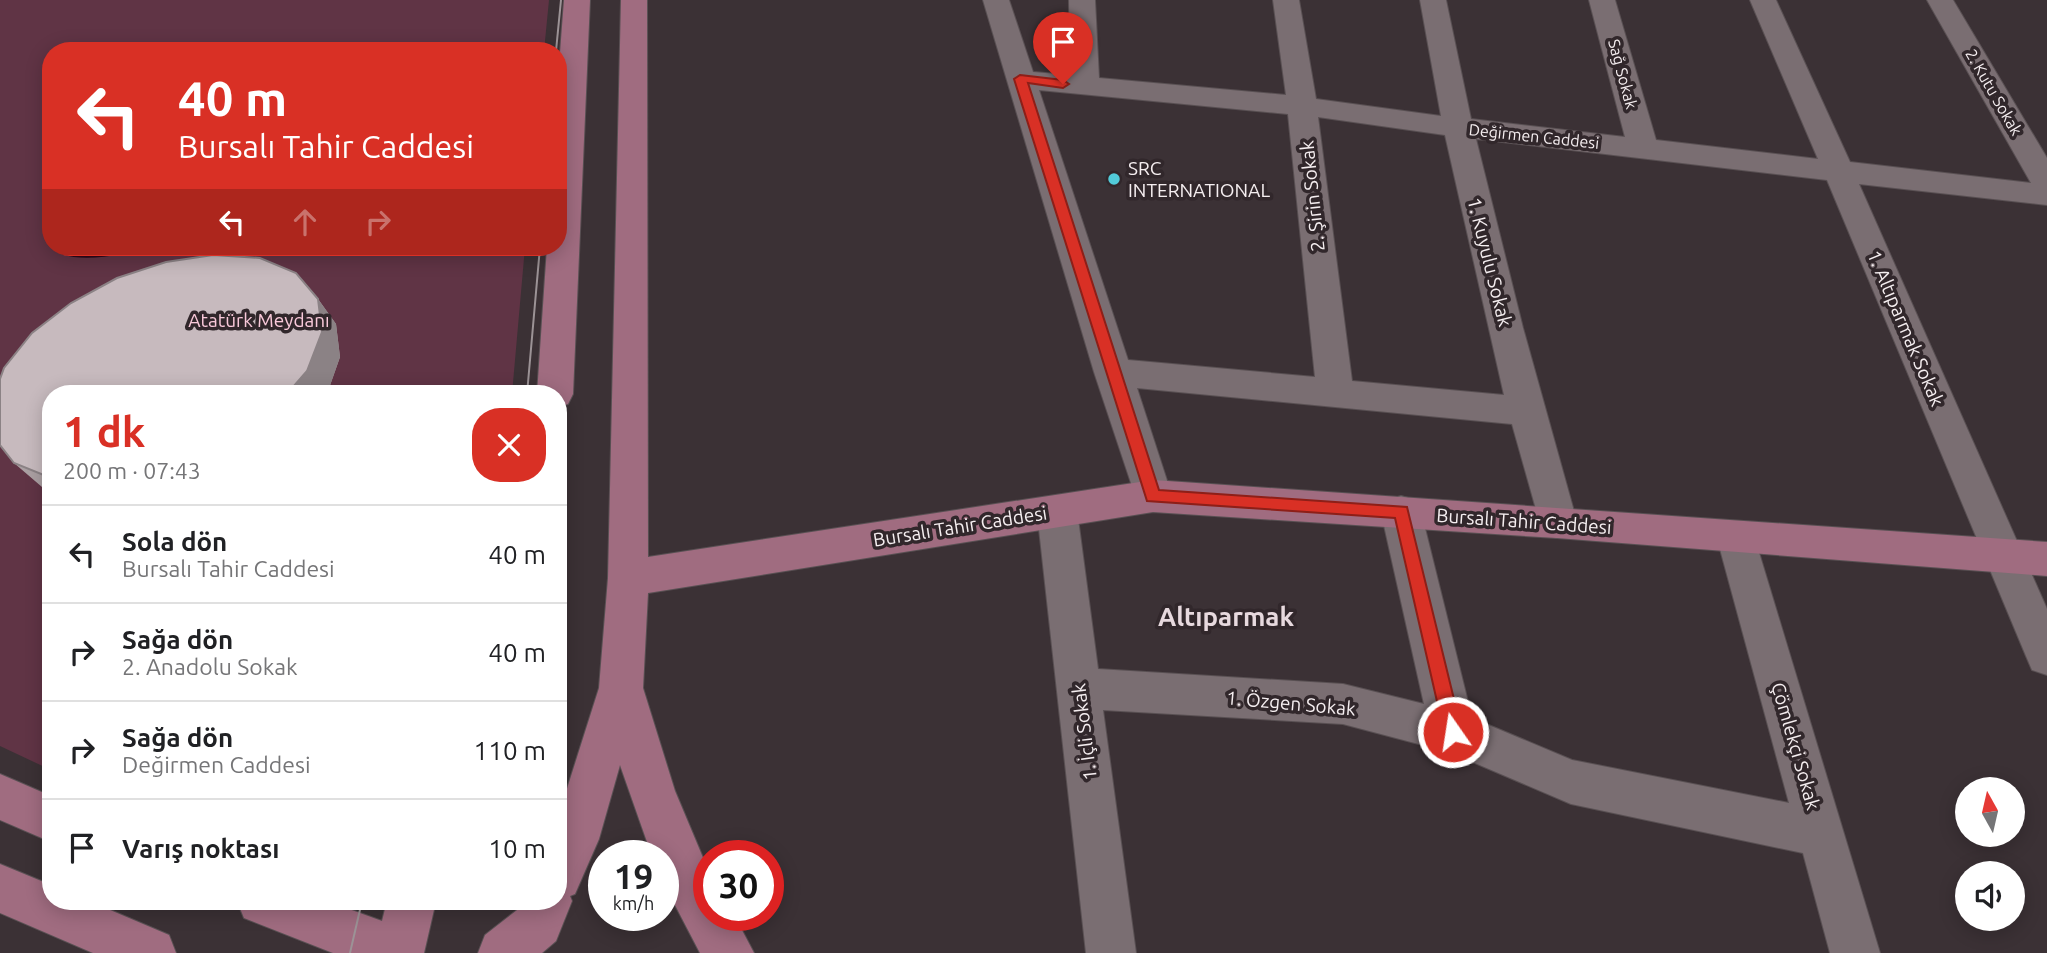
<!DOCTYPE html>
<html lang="tr">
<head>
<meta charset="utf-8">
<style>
  :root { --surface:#fff; --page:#f6f6f6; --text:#202124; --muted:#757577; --line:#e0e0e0; --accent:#d93025 }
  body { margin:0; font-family:Ubuntu,sans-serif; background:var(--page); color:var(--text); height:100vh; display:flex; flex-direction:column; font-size:26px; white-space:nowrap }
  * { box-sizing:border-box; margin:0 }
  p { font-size:23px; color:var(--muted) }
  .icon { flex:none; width:38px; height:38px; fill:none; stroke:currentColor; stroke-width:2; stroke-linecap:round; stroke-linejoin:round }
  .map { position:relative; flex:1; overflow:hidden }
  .panel { position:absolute; left:42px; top:385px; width:525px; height:525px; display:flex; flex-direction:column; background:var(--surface); border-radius:28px; box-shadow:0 4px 18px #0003 }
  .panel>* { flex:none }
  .hud { position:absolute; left:42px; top:42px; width:525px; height:214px; border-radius:28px; box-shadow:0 4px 18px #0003; background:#d93025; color:#fff; overflow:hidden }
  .needle { width:46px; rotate:352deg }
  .buttons { position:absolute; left:1955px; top:777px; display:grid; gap:14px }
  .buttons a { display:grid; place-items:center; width:70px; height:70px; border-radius:50%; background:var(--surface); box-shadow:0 4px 18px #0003; font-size:35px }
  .speed { position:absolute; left:588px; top:840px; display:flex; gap:14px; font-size:35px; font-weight:700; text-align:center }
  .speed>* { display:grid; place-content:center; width:91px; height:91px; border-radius:50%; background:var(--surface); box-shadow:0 4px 18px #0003; line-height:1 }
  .speed small { font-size:18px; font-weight:400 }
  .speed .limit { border:10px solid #d22; background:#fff; color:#111 }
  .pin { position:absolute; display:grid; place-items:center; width:60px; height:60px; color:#fff; margin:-72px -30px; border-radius:50% 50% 50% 0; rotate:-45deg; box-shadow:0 0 7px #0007 }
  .pin .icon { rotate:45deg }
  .me { position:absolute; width:77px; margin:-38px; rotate:347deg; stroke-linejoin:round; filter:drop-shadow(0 0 5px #0008) }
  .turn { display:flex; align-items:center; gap:24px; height:147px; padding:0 21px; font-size:32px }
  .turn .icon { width:91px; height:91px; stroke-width:2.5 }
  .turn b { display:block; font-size:49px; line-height:60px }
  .lanes { display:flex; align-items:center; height:66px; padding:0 21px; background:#0003; justify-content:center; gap:35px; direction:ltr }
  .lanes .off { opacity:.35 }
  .round { display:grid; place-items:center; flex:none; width:74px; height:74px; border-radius:28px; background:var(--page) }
  .summary { display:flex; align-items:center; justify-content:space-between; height:119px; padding:0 21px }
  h1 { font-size:42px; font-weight:700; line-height:52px; color:var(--accent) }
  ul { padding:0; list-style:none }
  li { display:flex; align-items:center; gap:21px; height:98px; padding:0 21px; border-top:2px solid var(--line) }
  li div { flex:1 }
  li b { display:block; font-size:26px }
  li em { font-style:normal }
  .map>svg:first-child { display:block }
  .green { fill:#603445 }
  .water { fill:#2d0719 }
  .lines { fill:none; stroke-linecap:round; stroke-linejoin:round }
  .minor-casing { stroke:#595053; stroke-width:2 }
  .major-casing { stroke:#595053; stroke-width:2 }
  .minor { fill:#7a6e72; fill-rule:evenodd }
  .major { fill:#a06c80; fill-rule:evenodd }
  .tram { stroke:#9c9396; stroke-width:2 }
  .wall { fill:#aba0a3 }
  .shaded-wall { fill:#8b8285 }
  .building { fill:#c7babe; stroke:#8b8285; stroke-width:2 }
  .route { fill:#d93025; stroke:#8d1f18; stroke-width:2 }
  .poi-dot { fill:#52cbd9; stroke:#31272b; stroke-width:2.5 }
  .labels { text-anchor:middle; stroke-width:7; stroke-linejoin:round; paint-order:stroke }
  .far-street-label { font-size:16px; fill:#f5eef0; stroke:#31272b }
  .poi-label { font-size:19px; fill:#f5eef0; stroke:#31272b; text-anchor:start }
  .street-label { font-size:19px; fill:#f5eef0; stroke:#31272b }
  .park-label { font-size:19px; fill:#f9c9da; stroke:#31272b }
  .district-label { font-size:26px; font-weight:bold; fill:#e7d9de; stroke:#31272b }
</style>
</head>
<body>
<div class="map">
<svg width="2047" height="953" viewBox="0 0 2047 953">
  <rect width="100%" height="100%" fill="#3b3135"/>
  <polygon class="green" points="0,0 549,0 544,51 51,51 51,247 525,247 512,394 51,394 51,770 0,746"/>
  <path class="water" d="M51 205V247H147C124 255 55 271 45 237 41 224 43 216 51 205Z"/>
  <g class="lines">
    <g class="minor-casing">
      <g id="minor">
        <path d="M983 0H1009L1033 72 1070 75 1069 0H1095L1099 78 1286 95 1273 0H1299L1316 99 1441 116 1420 0H1446L1471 119 1625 137 1589 0H1615L1656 140 1818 159 1750 0H1776L1850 162 2031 183 1927 0H1953L2047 158V205L1859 184 2047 609V675L2032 670 2026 656 1827 180 1476 139 1523 328 1577 522 1571 534 1557 538 1543 534 1512 424 1137 388 1172 496 1167 507 1153 512 1139 507 1094 372ZM1039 90 1288 114 1315 377 1128 360ZM1318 117 1445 135 1504 395 1352 381Z"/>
        <polygon points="1057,495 1071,499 1077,511 1098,669 1343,684 1424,704 1381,512 1387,500 1401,496 1415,500 1421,512 1472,718 1572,760 1789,803 1717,538 1723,526 1737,521 1751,526 1880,953 1830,953 1803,853 1571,804 1449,752 1343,724 1103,710 1136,953 1086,953 1037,511 1043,499"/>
      </g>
    </g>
    <g class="major-casing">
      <g id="major">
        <polygon points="564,0 590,0 573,394 568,404 558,407 558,394 537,394 547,247 558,247 558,79"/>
        <polygon points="621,0 647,0 648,557 1153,480 2047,542 2047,576 1557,538 1153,512 648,593 643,688 675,791 709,872 709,915 734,915 754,953 700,953 663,882 663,856 652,856 620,765 599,839 575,894 570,896 572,901 556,941 542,953 478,953 485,935 521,907 523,901 558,901 558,817 599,688 608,578"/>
        <polygon points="0,774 51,796 51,842 0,820"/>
        <polygon points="0,864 51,885 51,901 89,901 169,935 176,953 93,953 0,913"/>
        <polygon points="237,901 327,901 382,921 387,901 436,901 424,953 333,953 244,918"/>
      </g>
    </g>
    <use href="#minor" class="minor"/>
    <use href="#major" class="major"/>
    <g class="tram">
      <polyline points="556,51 561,0"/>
      <polyline points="527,394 540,247"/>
      <polyline points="350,953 362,901"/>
    </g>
  </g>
  <polygon class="wall" points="213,255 260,258 296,273 318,299 336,324 340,357 327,394 51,394 51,490 42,487 14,463 0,445 0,379 4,368 32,333 71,303 117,278 166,262"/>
  <polygon class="shaded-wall" points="318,299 336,324 340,357 327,394 287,394"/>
  <polygon class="building" points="213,255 260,258 296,273 318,299 322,332 307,371 287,394 51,394 51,478 14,463 0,445 0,379 4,368 32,333 71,303 117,278 166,262"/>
  <polygon class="route" points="1020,75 1063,80 1069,84 1063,88 1028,83 1159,490 1407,507 1462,732 1459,738 1453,741 1446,738 1444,732 1395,518 1147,501 1014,79"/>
  <circle class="poi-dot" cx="1114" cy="179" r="7"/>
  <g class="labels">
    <g class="far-street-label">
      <text transform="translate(1623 74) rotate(75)" y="6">Sağ Sokak</text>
      <text transform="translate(1994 92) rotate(60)" y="6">2. Kutu Sokak</text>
      <text transform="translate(1534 136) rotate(6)" y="6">Değirmen Caddesi</text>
    </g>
    <g class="poi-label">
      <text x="1128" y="175">SRC<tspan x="1128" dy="22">INTERNATIONAL</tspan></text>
    </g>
    <g class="street-label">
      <text transform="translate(1312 196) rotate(-96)" y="7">2. Şirin Sokak</text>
      <text transform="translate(1490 262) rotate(76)" y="7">1. Kuyulu Sokak</text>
      <text transform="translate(1906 328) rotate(67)" y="7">1. Altıparmak Sokak</text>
      <text transform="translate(1524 521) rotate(4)" y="7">Bursalı Tahir Caddesi</text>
      <text transform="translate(960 526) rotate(-9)" y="7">Bursalı Tahir Caddesi</text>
      <text transform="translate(1291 703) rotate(5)" y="7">1. Özgen Sokak</text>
      <text transform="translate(1084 732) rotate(-97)" y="7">1. İçli Sokak</text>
      <text transform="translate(1796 746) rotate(74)" y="7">Çömlekçi Sokak</text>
    </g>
    <g class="park-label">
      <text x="259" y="327">Atatürk Meydanı</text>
    </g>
    <g class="district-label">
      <text x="1226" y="626">Altıparmak</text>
    </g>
  </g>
</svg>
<div class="buttons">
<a><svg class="needle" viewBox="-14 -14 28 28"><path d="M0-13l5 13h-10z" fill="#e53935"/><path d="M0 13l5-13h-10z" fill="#757577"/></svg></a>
<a><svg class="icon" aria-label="sound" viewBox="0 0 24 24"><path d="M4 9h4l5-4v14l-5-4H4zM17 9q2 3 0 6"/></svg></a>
</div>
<div class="speed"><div>19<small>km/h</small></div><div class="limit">30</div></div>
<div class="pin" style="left:1063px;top:84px;background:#d93025"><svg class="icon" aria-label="arrive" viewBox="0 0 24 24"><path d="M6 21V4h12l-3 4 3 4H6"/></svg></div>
<svg class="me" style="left:1453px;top:732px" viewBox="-20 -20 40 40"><circle r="17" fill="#d93025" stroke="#fff" stroke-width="3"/><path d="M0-11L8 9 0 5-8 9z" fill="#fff"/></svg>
<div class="hud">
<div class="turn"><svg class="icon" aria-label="left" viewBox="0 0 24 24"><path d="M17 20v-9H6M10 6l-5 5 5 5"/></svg><div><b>40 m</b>Bursalı Tahir Caddesi</div></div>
<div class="lanes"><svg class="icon" aria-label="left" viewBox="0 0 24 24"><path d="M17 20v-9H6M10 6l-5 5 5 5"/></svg><svg class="icon off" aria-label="ahead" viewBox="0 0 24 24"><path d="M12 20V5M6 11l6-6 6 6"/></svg><svg class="icon off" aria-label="right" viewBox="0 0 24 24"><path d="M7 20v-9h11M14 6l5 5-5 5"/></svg></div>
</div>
<section class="panel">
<div class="summary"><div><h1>1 dk</h1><p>200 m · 07:43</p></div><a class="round" style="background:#d93025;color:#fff"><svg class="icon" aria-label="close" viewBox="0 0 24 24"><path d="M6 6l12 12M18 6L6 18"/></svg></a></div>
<ul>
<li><svg class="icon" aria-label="left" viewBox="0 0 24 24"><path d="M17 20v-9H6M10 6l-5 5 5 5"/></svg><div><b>Sola dön</b><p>Bursalı Tahir Caddesi</p></div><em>40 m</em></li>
<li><svg class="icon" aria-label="right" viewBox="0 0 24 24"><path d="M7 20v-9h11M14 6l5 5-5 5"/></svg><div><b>Sağa dön</b><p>2. Anadolu Sokak</p></div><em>40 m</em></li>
<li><svg class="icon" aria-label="right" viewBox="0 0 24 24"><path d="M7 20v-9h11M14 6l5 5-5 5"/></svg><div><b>Sağa dön</b><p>Değirmen Caddesi</p></div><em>110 m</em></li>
<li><svg class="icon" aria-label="arrive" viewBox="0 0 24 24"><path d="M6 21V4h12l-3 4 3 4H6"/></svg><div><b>Varış noktası</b></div><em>10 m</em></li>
</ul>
</section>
</div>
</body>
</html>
